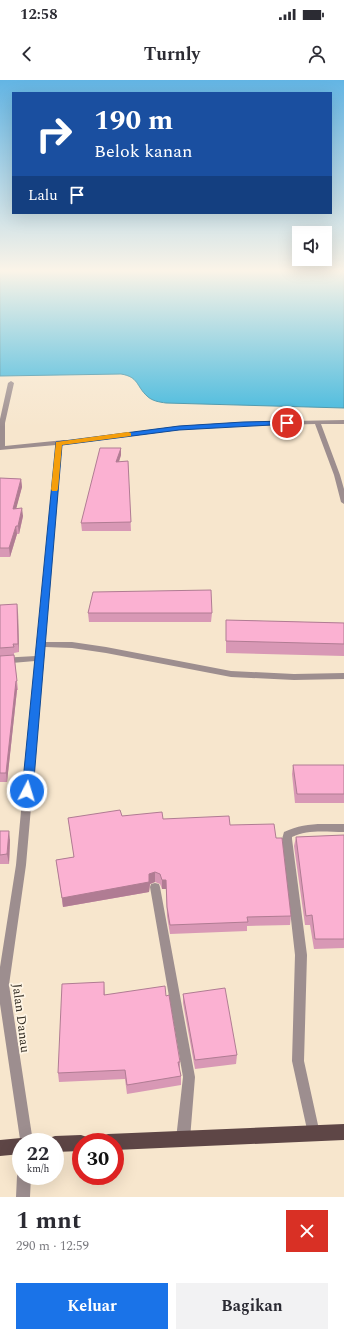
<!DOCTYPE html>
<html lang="id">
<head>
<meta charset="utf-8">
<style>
  :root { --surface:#fff; --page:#f2f2f3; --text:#2b2b33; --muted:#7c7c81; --accent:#1a73e8 }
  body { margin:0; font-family:Spectral,serif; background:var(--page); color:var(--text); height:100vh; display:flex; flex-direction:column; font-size:15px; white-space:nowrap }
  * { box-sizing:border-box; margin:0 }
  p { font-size:13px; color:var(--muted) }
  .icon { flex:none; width:22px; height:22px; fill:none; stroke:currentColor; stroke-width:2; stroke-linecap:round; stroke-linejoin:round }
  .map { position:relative; height:1117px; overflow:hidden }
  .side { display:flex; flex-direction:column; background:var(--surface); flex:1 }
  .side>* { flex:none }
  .guide { position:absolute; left:12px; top:12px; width:320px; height:122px; border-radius:0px; box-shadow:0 4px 16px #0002; background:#1a4fa0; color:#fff; overflow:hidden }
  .fabs { position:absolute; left:292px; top:146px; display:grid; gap:8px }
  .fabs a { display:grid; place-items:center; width:40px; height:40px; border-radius:0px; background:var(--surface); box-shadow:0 4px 16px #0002; font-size:20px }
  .speed { position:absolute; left:12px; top:1053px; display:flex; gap:8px; font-size:20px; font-weight:700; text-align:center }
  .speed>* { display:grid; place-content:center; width:52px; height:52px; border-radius:50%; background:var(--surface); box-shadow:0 4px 16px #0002; line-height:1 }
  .speed small { font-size:10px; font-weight:400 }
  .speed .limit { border:6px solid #d22; background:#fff; color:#111 }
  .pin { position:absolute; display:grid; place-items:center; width:34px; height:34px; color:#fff; margin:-17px; border:2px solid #fff; border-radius:50%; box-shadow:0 1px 4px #0007 }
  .me { position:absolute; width:44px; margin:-22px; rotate:5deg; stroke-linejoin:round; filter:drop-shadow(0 0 3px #0008) }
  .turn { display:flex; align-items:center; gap:14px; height:84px; padding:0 16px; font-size:18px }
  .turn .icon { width:52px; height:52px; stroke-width:2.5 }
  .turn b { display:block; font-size:28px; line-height:34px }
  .then { display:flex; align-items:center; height:38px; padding:0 16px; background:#0003; gap:8px; font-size:15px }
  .round { display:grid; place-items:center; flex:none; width:42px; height:42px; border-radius:0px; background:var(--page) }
  .summary { display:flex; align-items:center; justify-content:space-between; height:68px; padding:0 16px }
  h1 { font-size:24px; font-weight:700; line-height:30px }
  .cta { display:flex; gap:8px; margin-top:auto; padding:8px 16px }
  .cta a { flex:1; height:46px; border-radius:0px; background:var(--accent); color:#fff; font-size:16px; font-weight:700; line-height:46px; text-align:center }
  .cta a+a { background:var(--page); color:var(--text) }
  .status { display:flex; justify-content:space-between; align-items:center; height:28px; padding:0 20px; background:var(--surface); direction:ltr }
  .status svg { height:11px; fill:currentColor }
  header { display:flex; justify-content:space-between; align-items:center; height:52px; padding:0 16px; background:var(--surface); font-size:18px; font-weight:700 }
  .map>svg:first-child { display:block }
  .water { fill:#3cb6dd; stroke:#398da5 }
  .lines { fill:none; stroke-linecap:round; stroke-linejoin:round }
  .street { fill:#9d8e8f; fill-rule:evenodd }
  .primary { fill:#5e4646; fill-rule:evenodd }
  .wall { fill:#d898b5 }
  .shaded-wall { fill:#b07c93 }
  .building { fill:#fbb1d2; stroke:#b07c93 }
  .route { fill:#1a73e8; stroke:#114b97 }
  .slow { fill:#f59e0b }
  .labels { text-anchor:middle; stroke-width:3.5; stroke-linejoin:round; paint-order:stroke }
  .street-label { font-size:13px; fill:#332d23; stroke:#fff5e5 }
</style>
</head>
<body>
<div class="status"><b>12:58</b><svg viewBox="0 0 49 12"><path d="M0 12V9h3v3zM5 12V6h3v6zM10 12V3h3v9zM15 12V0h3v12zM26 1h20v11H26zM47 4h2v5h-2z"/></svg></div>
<header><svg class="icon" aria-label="back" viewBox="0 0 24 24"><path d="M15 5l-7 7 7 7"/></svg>Turnly<svg class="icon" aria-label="person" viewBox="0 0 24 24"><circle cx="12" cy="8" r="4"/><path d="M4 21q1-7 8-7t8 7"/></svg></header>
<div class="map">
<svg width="344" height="1117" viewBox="0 0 344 1117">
  <rect width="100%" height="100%" fill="#f7e6cd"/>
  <path class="water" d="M0 191H344V328L166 323C159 322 152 321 147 316 136 306 139 297 121 294L0 296Z"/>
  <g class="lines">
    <g class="street">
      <polygon points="11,301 14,303 5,343 5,366 64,360 66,361 179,346 243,342 344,340 344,344 321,344 340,395 344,409 344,424 341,422 334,395 315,344 243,346 179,350 62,365 45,562 72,562 106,567 231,591 294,594 344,593 344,599 294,600 231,597 106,573 72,568 45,567 26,785 9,905 33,1062 21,1062 21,1066 0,924 0,887 16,785 35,581 0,584 0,578 36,576 56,365 0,370 0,339 8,303"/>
      <path d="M323 744H344V752C327 752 308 749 292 757V759L307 875 304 981 320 1054 319 1059 314 1060 309 1059 308 1054 292 981 295 875 282 759 284 752C297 746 309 744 323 744Z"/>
      <polygon points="155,803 159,804 160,807 195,997 190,1059 188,1064 183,1066 178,1064 176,1059 183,997 150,807 151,804"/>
      <polygon points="19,1091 21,1091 21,1096 31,1096 30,1117 16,1117 17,1096"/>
    </g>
    <g class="primary">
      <polygon points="344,1044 344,1060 115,1070 115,1062 100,1062 102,1056 108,1054"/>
      <polygon points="81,1055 87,1057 89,1062 81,1062 81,1071 55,1072 55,1062 48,1062 49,1058 55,1056"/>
      <polygon points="21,1058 28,1062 21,1062 21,1074 0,1076 0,1060"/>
    </g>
  </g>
  <g class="wall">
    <polygon points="121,368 121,375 119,382 128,381 131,451 82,451 81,443"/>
    <polygon points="0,398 21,399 22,407 16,428 23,436 19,454 17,454 10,477 0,477"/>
    <polygon points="0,525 18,532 19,572 14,573 18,610 17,610 7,702 0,702"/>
    <polygon points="88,533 212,533 211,542 89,542"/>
    <polygon points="226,540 344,543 344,576 226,573"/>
    <polygon points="293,685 344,685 344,723 295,723 292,694"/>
    <polygon points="122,736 163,739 230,745 276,758 291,836 290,845 247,846 247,851 170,854 167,836 166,809 162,809 160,804 155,802 150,804 149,812 63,827 56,780 74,777 68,738"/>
    <polygon points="0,751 10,760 9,784 0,784"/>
    <polygon points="344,755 344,868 314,869 310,845 305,845 294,766 296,757"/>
    <polygon points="104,902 105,915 180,982 180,991 181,996 181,1005 127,1014 125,999 59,1002 58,993"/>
    <polygon points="183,914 237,975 236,984 195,989 183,923"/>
  </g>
  <g class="shaded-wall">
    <polygon points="121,368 121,375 116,390 116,382"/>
    <polygon points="21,399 22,407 14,437 13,429"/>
    <polygon points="22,428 23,436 19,454 18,446"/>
    <polygon points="16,446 17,454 10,477 9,468"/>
    <polygon points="17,524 18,532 19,572 18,564"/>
    <polygon points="16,601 17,610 7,702 6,693"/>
    <polygon points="9,751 10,760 9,784 7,774"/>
    <polygon points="155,792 155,802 150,804 149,812 63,827 62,818"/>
    <rect x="162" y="800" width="4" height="9"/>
  </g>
  <g class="building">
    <polygon points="100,368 121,368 116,382 128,381 131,442 81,443"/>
    <polygon points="0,398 21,399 13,429 22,428 18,446 16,446 9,468 0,468"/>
    <polygon points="211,510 212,533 88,533 93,512"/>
    <polygon points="17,524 18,564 13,564 14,567 0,568 0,525"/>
    <polygon points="226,540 344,543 344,564 226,561"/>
    <polygon points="14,575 17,601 16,601 6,693 0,693 0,576"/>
    <polygon points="293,685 344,685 344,714 297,714"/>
    <polygon points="120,730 122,736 162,732 163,739 229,736 230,745 274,744 276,758 282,758 291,836 247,837 248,842 170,845 167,827 166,800 162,800 160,794 155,792 149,794 149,802 62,818 56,780 74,777 68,738"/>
    <polygon points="0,751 9,751 7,774 0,775"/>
    <polygon points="344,755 344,859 315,859 312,835 306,836 296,757"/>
    <polygon points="104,902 104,915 165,906 166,916 169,915 180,982 178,982 181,996 127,1005 125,990 58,993 62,904"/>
    <polygon points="225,908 237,975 195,980 183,914"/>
  </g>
  <linearGradient id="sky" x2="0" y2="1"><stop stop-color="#63b5e4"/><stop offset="0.55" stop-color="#fbf4e8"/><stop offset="1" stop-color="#fbf4e8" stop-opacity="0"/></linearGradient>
  <rect width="344" height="347" fill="url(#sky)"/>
  <polygon class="route" points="287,341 291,343 290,344 179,350 62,365 33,711 31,714 23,714 22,711 56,362 179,346 243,342"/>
  <polygon class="slow" points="128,352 131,353 131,356 62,365 58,409 57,411 52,411 51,409 56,362"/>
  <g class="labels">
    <g class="street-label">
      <text transform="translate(22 938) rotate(83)" y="5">Jalan Danau</text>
    </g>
  </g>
</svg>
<div class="fabs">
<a><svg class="icon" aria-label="sound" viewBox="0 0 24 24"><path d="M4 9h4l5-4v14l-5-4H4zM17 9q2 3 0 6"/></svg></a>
</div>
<div class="speed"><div>22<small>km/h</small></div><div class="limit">30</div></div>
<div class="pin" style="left:287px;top:343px;background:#d93025"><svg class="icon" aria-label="arrive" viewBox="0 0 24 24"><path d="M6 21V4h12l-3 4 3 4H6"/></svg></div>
<svg class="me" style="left:27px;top:711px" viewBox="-20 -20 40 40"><circle r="17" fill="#1a73e8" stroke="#fff" stroke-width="3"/><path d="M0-11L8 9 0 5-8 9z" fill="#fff"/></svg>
<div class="guide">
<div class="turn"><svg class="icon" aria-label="right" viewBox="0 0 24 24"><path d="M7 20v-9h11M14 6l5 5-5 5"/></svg><div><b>190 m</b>Belok kanan</div></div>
<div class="then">Lalu<svg class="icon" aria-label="arrive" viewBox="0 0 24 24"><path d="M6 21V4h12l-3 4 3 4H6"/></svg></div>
</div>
</div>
<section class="side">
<div class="summary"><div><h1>1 mnt</h1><p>290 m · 12:59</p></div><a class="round" style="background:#d93025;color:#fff"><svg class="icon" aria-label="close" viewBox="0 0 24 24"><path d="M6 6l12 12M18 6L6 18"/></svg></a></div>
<div class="cta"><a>Keluar</a><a>Bagikan</a></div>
</section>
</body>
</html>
